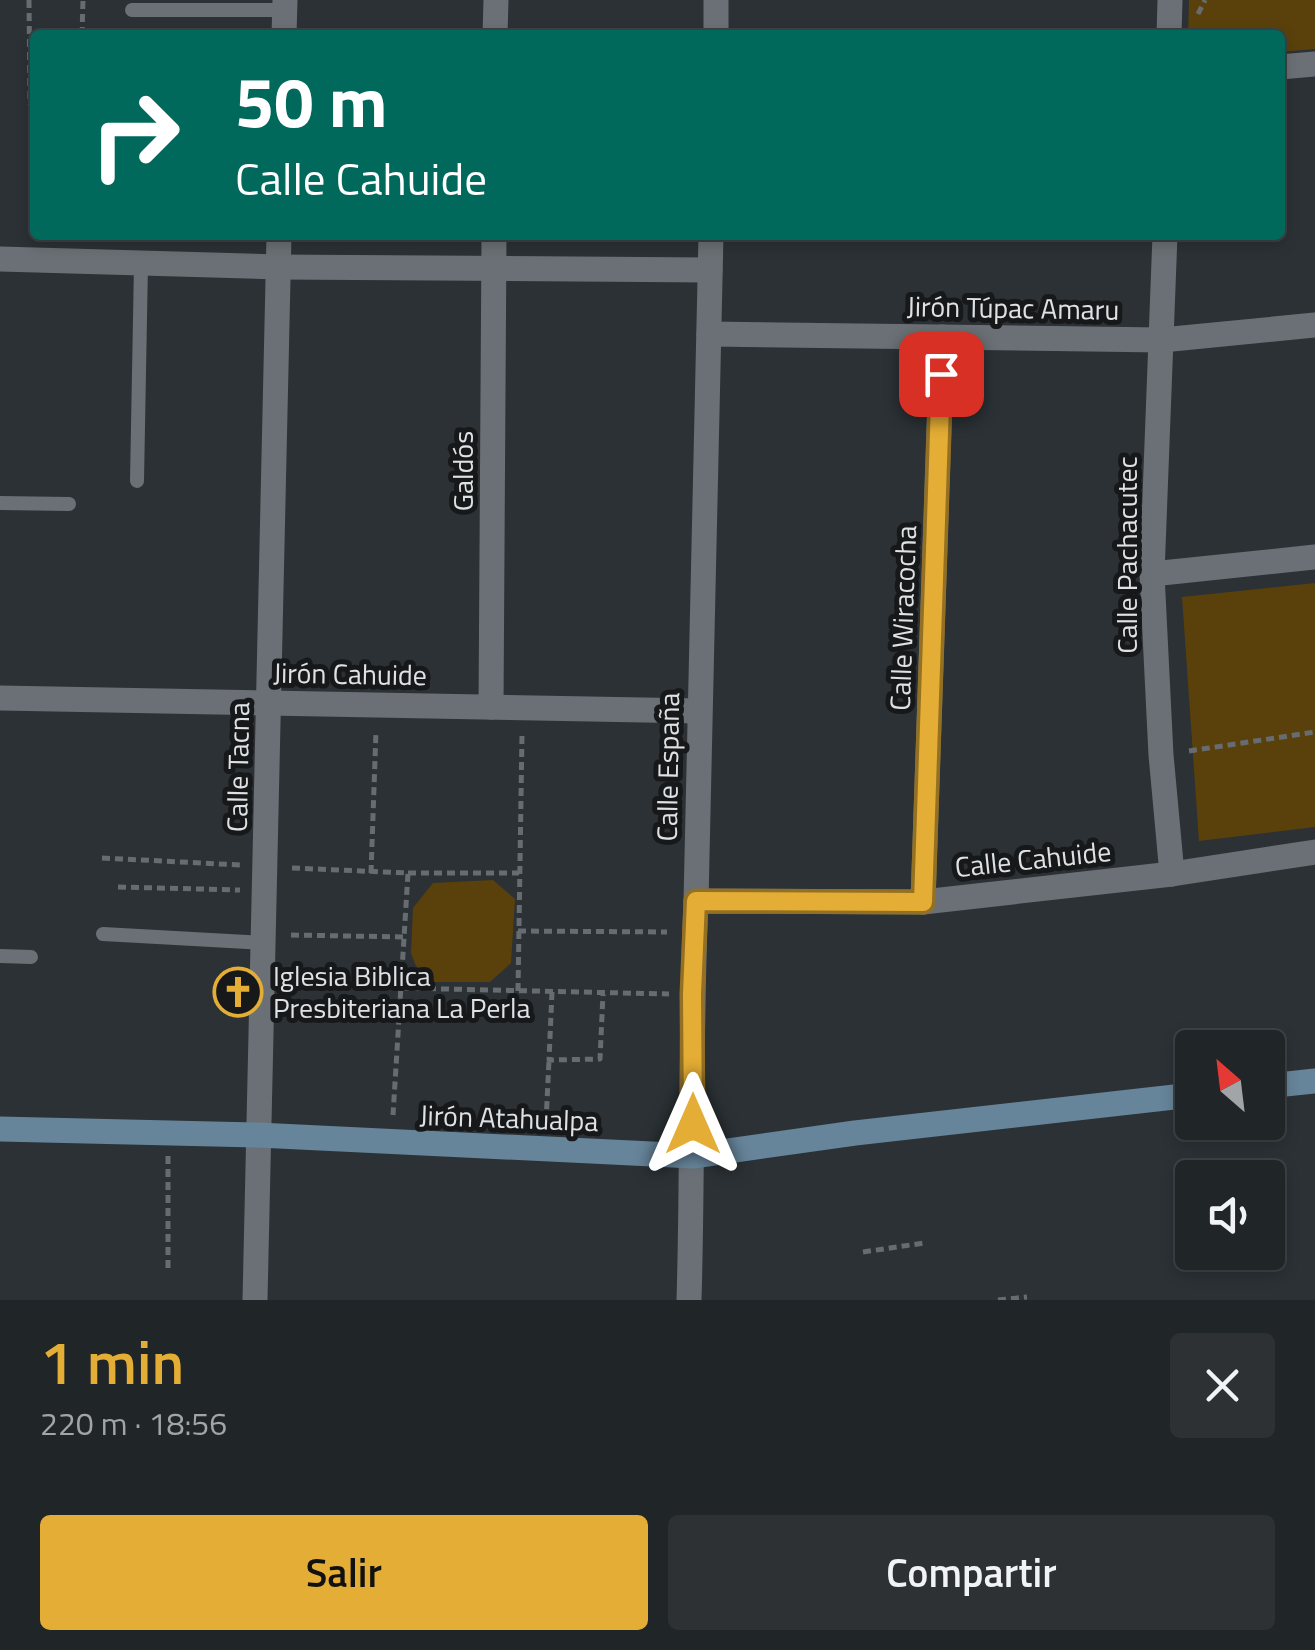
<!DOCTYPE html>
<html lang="es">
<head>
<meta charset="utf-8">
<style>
  :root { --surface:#202528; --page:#2d3134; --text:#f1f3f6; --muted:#a2a5a8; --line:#3d4245; --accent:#e4ad35 }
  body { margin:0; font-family:"Titillium Web",sans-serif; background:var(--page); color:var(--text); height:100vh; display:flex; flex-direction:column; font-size:38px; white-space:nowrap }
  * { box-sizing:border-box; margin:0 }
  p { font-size:32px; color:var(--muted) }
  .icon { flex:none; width:55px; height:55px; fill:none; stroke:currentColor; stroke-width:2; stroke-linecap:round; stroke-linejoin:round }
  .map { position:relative; height:1300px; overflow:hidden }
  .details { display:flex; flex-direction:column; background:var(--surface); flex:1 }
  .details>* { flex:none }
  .top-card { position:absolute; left:30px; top:30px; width:1255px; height:210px; border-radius:10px; box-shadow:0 5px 15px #0003,0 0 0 2px var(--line); background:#00695c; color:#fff; overflow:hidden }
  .needle { width:65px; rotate:332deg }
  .tools { position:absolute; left:1175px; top:1030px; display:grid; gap:20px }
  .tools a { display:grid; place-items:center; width:110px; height:110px; border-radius:10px; background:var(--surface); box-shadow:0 5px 15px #0003,0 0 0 2px var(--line); font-size:50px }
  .pin { position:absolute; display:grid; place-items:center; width:85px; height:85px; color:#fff; margin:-42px; border-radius:20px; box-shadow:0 5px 15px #0006 }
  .me { position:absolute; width:110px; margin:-55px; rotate:0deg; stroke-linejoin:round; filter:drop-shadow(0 0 8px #0008) }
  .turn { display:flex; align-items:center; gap:35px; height:210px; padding:0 40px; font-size:45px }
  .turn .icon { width:130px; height:130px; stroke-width:2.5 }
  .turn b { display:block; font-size:70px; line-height:85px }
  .round { display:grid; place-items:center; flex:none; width:105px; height:105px; border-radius:10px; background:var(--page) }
  .overview { display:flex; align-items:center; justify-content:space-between; height:170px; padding:0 40px }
  h1 { font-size:60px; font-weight:600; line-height:75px; color:var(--accent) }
  .action { display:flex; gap:20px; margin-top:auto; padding:20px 40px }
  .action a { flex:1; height:115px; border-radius:10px; background:var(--accent); color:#111; font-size:40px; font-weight:600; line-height:115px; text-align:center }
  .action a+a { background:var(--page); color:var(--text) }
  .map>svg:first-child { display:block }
  .green { fill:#5a410b }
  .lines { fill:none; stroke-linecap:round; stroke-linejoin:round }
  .path { stroke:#676c70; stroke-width:5; stroke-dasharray:8 5; stroke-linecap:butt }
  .lane { stroke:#6a7075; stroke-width:14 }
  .street { stroke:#6a7075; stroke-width:25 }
  .secondary { stroke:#66849a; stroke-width:25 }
  .route-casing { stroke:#947022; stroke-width:25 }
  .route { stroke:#e4ad35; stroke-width:18 }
  .labels { text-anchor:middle; stroke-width:10; stroke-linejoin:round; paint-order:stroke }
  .street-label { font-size:28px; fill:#dee2e5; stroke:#16181a }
  .poi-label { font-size:28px; fill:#dee2e5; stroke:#16181a; text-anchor:start }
</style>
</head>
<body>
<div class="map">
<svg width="1315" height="1300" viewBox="0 0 1315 1300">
  <rect width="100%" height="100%" fill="#2b3135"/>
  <g class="green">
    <polygon points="1189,0 1315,0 1315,49 1280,52 1280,35 1188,35"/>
    <polygon points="1315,583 1315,827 1199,841 1182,597"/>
    <polygon points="493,880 515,899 511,963 490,982 434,982 422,974 415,964 411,953 413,908 433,883"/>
  </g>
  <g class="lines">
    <g class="path">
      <polyline points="29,0 30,104 35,104"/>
      <polyline points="1198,14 1205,0"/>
      <polyline points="82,35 83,0"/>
      <polyline points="1189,751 1315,732"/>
      <polyline points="102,858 241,865"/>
      <polyline points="292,868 408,873 393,1115"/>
      <polyline points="371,873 376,731"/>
      <polyline points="408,873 519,873"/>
      <polyline points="118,887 240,890"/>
      <polyline points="518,931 667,932"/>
      <polyline points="291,935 405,937"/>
      <polyline points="402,988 669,994"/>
      <polyline points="518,991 522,734"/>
      <polyline points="552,992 549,1060 600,1059 603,994"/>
      <polyline points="546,1122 549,1060"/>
      <polyline points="168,1156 168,1273"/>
      <polyline points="863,1252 924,1243"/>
      <polyline points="998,1300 1027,1297"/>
    </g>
    <g class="lane">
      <polyline points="132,10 285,10"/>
      <polyline points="137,481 141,264"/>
      <polyline points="0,503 69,504"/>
      <polyline points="103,934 263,943"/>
      <polyline points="0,956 31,957"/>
    </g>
    <g class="street">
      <polyline points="284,35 285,0"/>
      <polyline points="495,35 496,0"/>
      <polyline points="716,35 716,0"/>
      <polyline points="1169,35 1170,0"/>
      <polyline points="1280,67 1315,64"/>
      <polyline points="1165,235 1152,574 1161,755 1172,874"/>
      <polyline points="0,259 279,267 710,270"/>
      <polyline points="709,334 1162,340 1315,325"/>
      <polyline points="1152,574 1315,557"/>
      <polyline points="0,698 699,711"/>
      <polyline points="491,707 494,235"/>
      <polyline points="696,901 923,902 1172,874 1315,852"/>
      <polyline points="923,902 942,337"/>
      <polyline points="255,1300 279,235"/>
      <path d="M689 1300C693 1167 690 1034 696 901L711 235"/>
    </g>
    <g class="secondary">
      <polyline points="1268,1086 1315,1081"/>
      <polyline points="0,1129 258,1135 693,1156 855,1133 1192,1095"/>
    </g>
  </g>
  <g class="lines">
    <g class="route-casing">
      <polyline id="route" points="693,1124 692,994 696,901 923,902 941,374"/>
    </g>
    <use href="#route" class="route"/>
  </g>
  <defs>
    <g id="church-ring" transform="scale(2.5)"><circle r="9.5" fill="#16181a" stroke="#e4ad35" stroke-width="1.5"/><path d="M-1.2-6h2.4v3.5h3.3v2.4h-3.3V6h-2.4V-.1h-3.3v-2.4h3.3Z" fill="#e4ad35"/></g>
  </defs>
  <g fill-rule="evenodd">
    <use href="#church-ring" x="238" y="992"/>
  </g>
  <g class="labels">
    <g class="street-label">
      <text transform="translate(1013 308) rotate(1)" y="10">Jirón Túpac Amaru</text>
      <text transform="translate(463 471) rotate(-90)" y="10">Galdós</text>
      <text transform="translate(1127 555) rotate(-90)" y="10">Calle Pachacutec</text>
      <text transform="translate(903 618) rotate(-88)" y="10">Calle Wiracocha</text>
      <text transform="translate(350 674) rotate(1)" y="10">Jirón Cahuide</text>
      <text transform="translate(238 767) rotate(-89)" y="10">Calle Tacna</text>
      <text transform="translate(668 767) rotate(-89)" y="10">Calle España</text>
      <text transform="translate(1033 859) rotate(-6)" y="10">Calle Cahuide</text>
      <text transform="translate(509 1118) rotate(2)" y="10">Jirón Atahualpa</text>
    </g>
    <g class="poi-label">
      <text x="273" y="986">Iglesia Biblica<tspan x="273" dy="32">Presbiteriana La Perla</tspan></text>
    </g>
  </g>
</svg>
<div class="tools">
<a><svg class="needle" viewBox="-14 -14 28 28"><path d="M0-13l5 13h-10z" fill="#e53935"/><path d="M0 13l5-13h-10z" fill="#a2a5a8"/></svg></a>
<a><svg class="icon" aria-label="sound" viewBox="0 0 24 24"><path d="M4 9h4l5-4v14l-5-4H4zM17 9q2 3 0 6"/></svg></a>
</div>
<div class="pin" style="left:941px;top:374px;background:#d93025"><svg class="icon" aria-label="arrive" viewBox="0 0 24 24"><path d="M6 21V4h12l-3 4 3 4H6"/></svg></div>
<svg class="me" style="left:693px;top:1124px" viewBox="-20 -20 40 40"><path d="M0-17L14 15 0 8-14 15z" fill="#e4ad35" stroke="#fff" stroke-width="4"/></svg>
<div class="top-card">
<div class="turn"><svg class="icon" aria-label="right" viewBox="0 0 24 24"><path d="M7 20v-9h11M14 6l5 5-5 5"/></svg><div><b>50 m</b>Calle Cahuide</div></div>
</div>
</div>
<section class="details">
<div class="overview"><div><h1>1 min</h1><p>220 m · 18:56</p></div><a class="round"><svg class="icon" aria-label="close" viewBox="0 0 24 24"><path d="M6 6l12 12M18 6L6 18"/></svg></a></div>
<div class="action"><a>Salir</a><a>Compartir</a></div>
</section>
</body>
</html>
